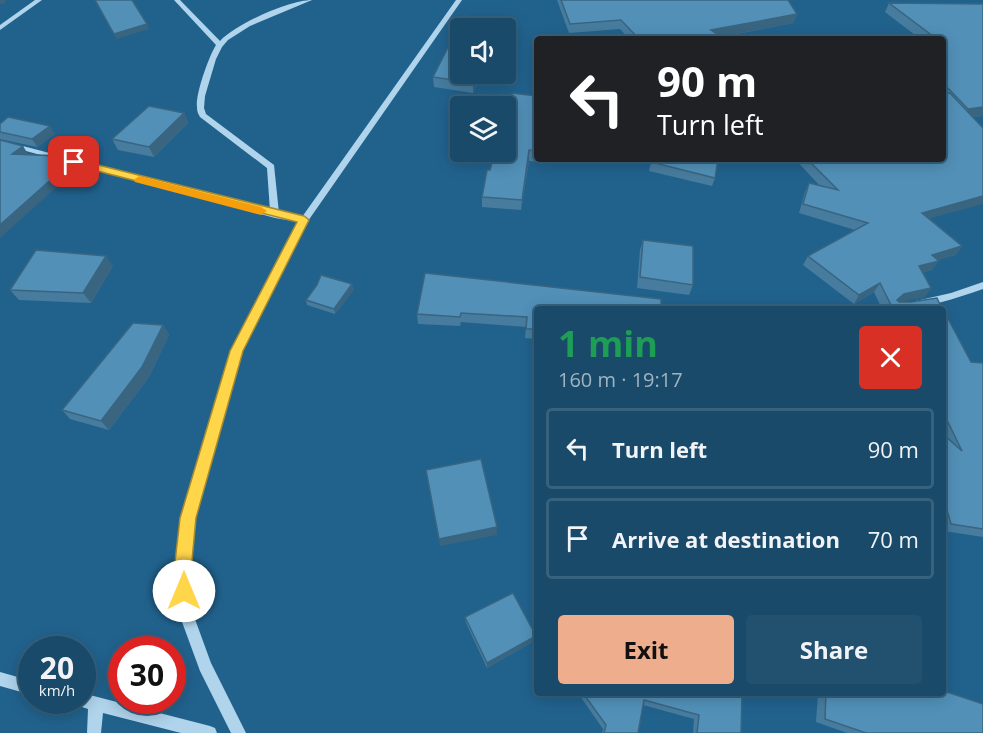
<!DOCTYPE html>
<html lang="en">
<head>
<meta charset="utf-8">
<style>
  :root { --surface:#194a6a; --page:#225170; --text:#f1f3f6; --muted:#9fb3c1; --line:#37627e; --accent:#eead8d }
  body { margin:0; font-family:"Open Sans",sans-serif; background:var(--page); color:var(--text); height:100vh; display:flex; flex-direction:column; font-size:22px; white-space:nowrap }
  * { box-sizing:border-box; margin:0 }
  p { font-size:20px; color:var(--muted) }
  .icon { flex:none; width:33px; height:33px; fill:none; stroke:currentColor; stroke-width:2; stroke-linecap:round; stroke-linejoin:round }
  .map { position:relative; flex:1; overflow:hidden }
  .side { position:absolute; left:534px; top:306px; width:412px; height:390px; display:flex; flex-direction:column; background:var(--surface); border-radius:6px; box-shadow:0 3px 15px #0003,0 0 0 2px var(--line) }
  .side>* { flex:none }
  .hud { position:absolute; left:534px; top:36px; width:412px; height:126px; border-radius:6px; box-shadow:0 3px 15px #0003,0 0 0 2px var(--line); background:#202124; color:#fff; overflow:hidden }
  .fabs { position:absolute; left:450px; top:18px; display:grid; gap:12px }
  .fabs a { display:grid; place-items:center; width:66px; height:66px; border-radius:6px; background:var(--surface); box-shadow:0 3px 15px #0003,0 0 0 2px var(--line); font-size:30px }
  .speed { position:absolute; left:18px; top:636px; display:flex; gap:12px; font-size:30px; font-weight:700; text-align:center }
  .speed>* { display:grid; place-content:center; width:78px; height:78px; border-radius:50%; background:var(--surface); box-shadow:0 3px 15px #0003,0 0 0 2px var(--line); line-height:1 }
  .speed small { font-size:15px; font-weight:400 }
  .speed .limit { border:9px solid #d22; background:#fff; color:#111 }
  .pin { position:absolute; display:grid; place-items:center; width:51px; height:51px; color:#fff; margin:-26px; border-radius:12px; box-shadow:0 3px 9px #0006 }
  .me { position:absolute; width:66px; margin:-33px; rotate:0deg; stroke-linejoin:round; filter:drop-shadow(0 0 4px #0008) }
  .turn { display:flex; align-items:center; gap:21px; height:126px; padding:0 24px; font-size:27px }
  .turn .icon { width:78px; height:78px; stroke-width:2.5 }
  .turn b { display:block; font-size:42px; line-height:51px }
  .round { display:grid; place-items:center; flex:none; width:63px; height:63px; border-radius:6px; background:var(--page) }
  .summary { display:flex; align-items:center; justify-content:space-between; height:102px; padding:0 24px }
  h1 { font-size:36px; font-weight:700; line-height:45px; color:#1e9e55 }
  .cta { display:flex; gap:12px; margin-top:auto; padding:12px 24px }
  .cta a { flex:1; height:69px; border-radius:6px; background:var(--accent); color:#111; font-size:24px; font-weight:700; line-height:69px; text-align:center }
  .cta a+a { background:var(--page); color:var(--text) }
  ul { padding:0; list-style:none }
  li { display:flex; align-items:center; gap:18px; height:81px; margin:0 12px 9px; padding:0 12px; border:3px solid var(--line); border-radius:6px }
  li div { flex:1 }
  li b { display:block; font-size:22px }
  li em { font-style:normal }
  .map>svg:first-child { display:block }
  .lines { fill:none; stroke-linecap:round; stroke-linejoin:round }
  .minor { fill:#afd4ec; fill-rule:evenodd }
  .wall { fill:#477c9e }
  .shaded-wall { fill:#396581 }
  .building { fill:#5290b8; stroke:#396581; stroke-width:1.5 }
  .route { fill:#ffd54a; stroke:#a68a30; stroke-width:1.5 }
  .slow { fill:#f59e0b }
</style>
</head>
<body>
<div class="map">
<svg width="983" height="733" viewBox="0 0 983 733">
  <rect width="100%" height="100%" fill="#21628d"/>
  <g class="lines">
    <g class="minor">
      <polygon points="35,0 42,0 0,30 0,25"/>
      <path d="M174 0H180L220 41C236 24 289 0 312 0L250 26 228 40 222 47 216 59 205 96 204 108 206 114 274 165 279 213 302 217 456 0H462L308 221 241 351 194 518 189 571 192 611 211 663 246 733H231L200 671 178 611 177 571 182 518 231 351 299 222 275 218 0 144V140L270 211 267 168 200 117C198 113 197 112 197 107 195 95 209 56 216 45Z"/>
      <path d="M983 282V289C954 299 925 309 893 309L898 305 951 293Z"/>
      <polygon points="0,672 32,681 32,695 0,686"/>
      <polygon points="82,693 210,726 215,728 217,733 181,733 103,713 101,733 87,733 88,709 76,705 74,700 82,700"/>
    </g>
  </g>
  <g class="wall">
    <polygon points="557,0 788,0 797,14 793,23 721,37 724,39 629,39 620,29 569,33"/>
    <polygon points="889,3 983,4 983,116 972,117 929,218 962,246 955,255 938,260 932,270 923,272 931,288 924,297 899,302 942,309 882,309 874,292 854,304 803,265 808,256 855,230 799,213 805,192 809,183 820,186 795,159 944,159 944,39 919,38 885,12"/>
    <polygon points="464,16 500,20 500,28 460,28 460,74 481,74 473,93 434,87 433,77"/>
    <polygon points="537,96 537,159 539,159 539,162 529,161 521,210 482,207 482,197 490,170"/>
    <polygon points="184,113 188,123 154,157 118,150 112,139"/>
    <polygon points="0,124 55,134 37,147 0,139"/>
    <polygon points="652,159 715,178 712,186 649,171"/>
    <polygon points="643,240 693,285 689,295 637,288 640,250"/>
    <polygon points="113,266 91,303 19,300 10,290"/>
    <polygon points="317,285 354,289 335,314 307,305 306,300"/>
    <polygon points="537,309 537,354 535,339 525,338 526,327 461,322 460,326 418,324 417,314"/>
    <polygon points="944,311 971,362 983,363 983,537 944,531"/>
    <polygon points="163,325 169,335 149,377 109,430 70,419 62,410"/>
    <polygon points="465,617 536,636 534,641 487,668 466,623"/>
    <polygon points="578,693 742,693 741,733 693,733 694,719 643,705 638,733 602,733 603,729"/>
    <polygon points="818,693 944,693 983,733 847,733 816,722"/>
  </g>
  <g class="shaded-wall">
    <polygon points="0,0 5,0 5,3 0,4"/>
    <polygon points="797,14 793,23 709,39 711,30"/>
    <polygon points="500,20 500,28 496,28"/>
    <polygon points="147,24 149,29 116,39 114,34"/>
    <polygon points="477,74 481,74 473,93 473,83"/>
    <polygon points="983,107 983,116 963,118 968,109"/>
    <polygon points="184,113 188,123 154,157 149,147"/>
    <polygon points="50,126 55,134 37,147 32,139"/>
    <polygon points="23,146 28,154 17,162 12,154"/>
    <polygon points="529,150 529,161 521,210 522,200"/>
    <polygon points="74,159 79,167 0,238 0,225"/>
    <polygon points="983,196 983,204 916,222 922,213"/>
    <polygon points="962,246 955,255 926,264 932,255"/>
    <polygon points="106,256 113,266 91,303 83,293"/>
    <polygon points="939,261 932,270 913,275 919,266"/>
    <polygon points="880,283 874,292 854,304 859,295"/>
    <polygon points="352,284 354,289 335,314 334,309"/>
    <polygon points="931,288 924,297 898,303 891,309 897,300 904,294"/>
    <polygon points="163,325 169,335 149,377 109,430 101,421"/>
    <polygon points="497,527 497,535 440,546 439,539"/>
    <polygon points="536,636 534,641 487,668 487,663"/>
  </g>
  <g class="building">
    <polygon points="95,0 132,0 147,24 114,34"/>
    <polygon points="561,0 788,0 797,14 711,30 724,39 639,39 621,20 570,24"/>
    <polygon points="889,3 983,4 983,107 968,109 944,84 944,39 906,39 934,37"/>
    <polygon points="464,16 500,20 496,28 460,28 460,74 477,74 473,83 433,77"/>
    <polygon points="512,93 537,96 537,151 529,150 522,200 482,197 487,170 490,170 495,152 506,152 506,115"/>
    <polygon points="950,93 983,128 983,196 922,213 962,246 932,255 939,261 919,266 931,288 904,294 897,300 899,302 911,302 937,298 942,309 893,309 880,283 859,295 808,256 868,223 803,204 809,183 838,190 807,159 944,159 944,94"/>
    <polygon points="149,106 184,113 149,147 112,139"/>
    <polygon points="8,117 50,126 32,139 0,132 0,124"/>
    <polygon points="0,140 23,146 12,154 61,156 74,159 0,225"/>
    <polygon points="652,159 718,159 715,178 651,162"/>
    <polygon points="643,240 693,246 693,285 640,277"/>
    <polygon points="36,250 106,256 83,293 10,290"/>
    <polygon points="425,273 661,299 661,309 537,309 537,340 535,329 526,329 527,317 461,313 460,317 417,314"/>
    <polygon points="321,275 352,284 334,309 306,300 317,285"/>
    <polygon points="944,311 971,362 983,363 983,529 951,524 944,499 944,435 962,451 944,414"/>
    <polygon points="133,323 163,325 142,367 101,421 62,410"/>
    <polygon points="481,459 497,527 439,539 426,470"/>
    <polygon points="513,593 536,636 487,663 465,617"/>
    <polygon points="944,691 983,704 983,733 866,733 825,719 826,693 944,693"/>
    <polygon points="583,693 742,693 741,733 697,733 699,715 644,700 638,733 604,733 606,725"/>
  </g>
  <polygon class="route" points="74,159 304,216 309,220 243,351 196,518 191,571 192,591 190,597 184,600 178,597 174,571 180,518 230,351 297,222 70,164 69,162"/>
  <polygon class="slow" points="139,176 261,207 267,211 261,215 135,182 134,180"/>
</svg>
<div class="fabs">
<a><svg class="icon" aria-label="sound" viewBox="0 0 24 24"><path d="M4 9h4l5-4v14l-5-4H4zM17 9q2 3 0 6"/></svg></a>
<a><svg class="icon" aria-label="layers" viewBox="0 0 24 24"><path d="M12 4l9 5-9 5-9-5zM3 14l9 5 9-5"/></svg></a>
</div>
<div class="speed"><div>20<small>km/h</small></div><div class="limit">30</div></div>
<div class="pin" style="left:74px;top:162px;background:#d93025"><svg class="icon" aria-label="arrive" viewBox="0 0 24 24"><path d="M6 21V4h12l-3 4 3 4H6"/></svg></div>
<svg class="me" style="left:184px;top:591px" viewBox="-20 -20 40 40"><circle r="19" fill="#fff"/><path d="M0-13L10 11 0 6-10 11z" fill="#ffd54a"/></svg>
<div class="hud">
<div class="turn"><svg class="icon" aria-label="left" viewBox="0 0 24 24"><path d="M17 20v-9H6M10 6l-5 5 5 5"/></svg><div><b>90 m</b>Turn left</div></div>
</div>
<section class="side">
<div class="summary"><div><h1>1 min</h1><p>160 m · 19:17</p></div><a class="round" style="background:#d93025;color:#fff"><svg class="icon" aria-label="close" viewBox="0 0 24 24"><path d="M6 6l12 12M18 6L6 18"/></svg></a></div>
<ul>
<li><svg class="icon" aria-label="left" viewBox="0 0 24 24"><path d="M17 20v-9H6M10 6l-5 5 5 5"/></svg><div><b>Turn left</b></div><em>90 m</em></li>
<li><svg class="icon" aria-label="arrive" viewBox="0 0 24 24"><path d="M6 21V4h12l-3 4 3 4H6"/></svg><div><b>Arrive at destination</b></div><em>70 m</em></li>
</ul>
<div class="cta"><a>Exit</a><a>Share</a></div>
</section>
</div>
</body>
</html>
